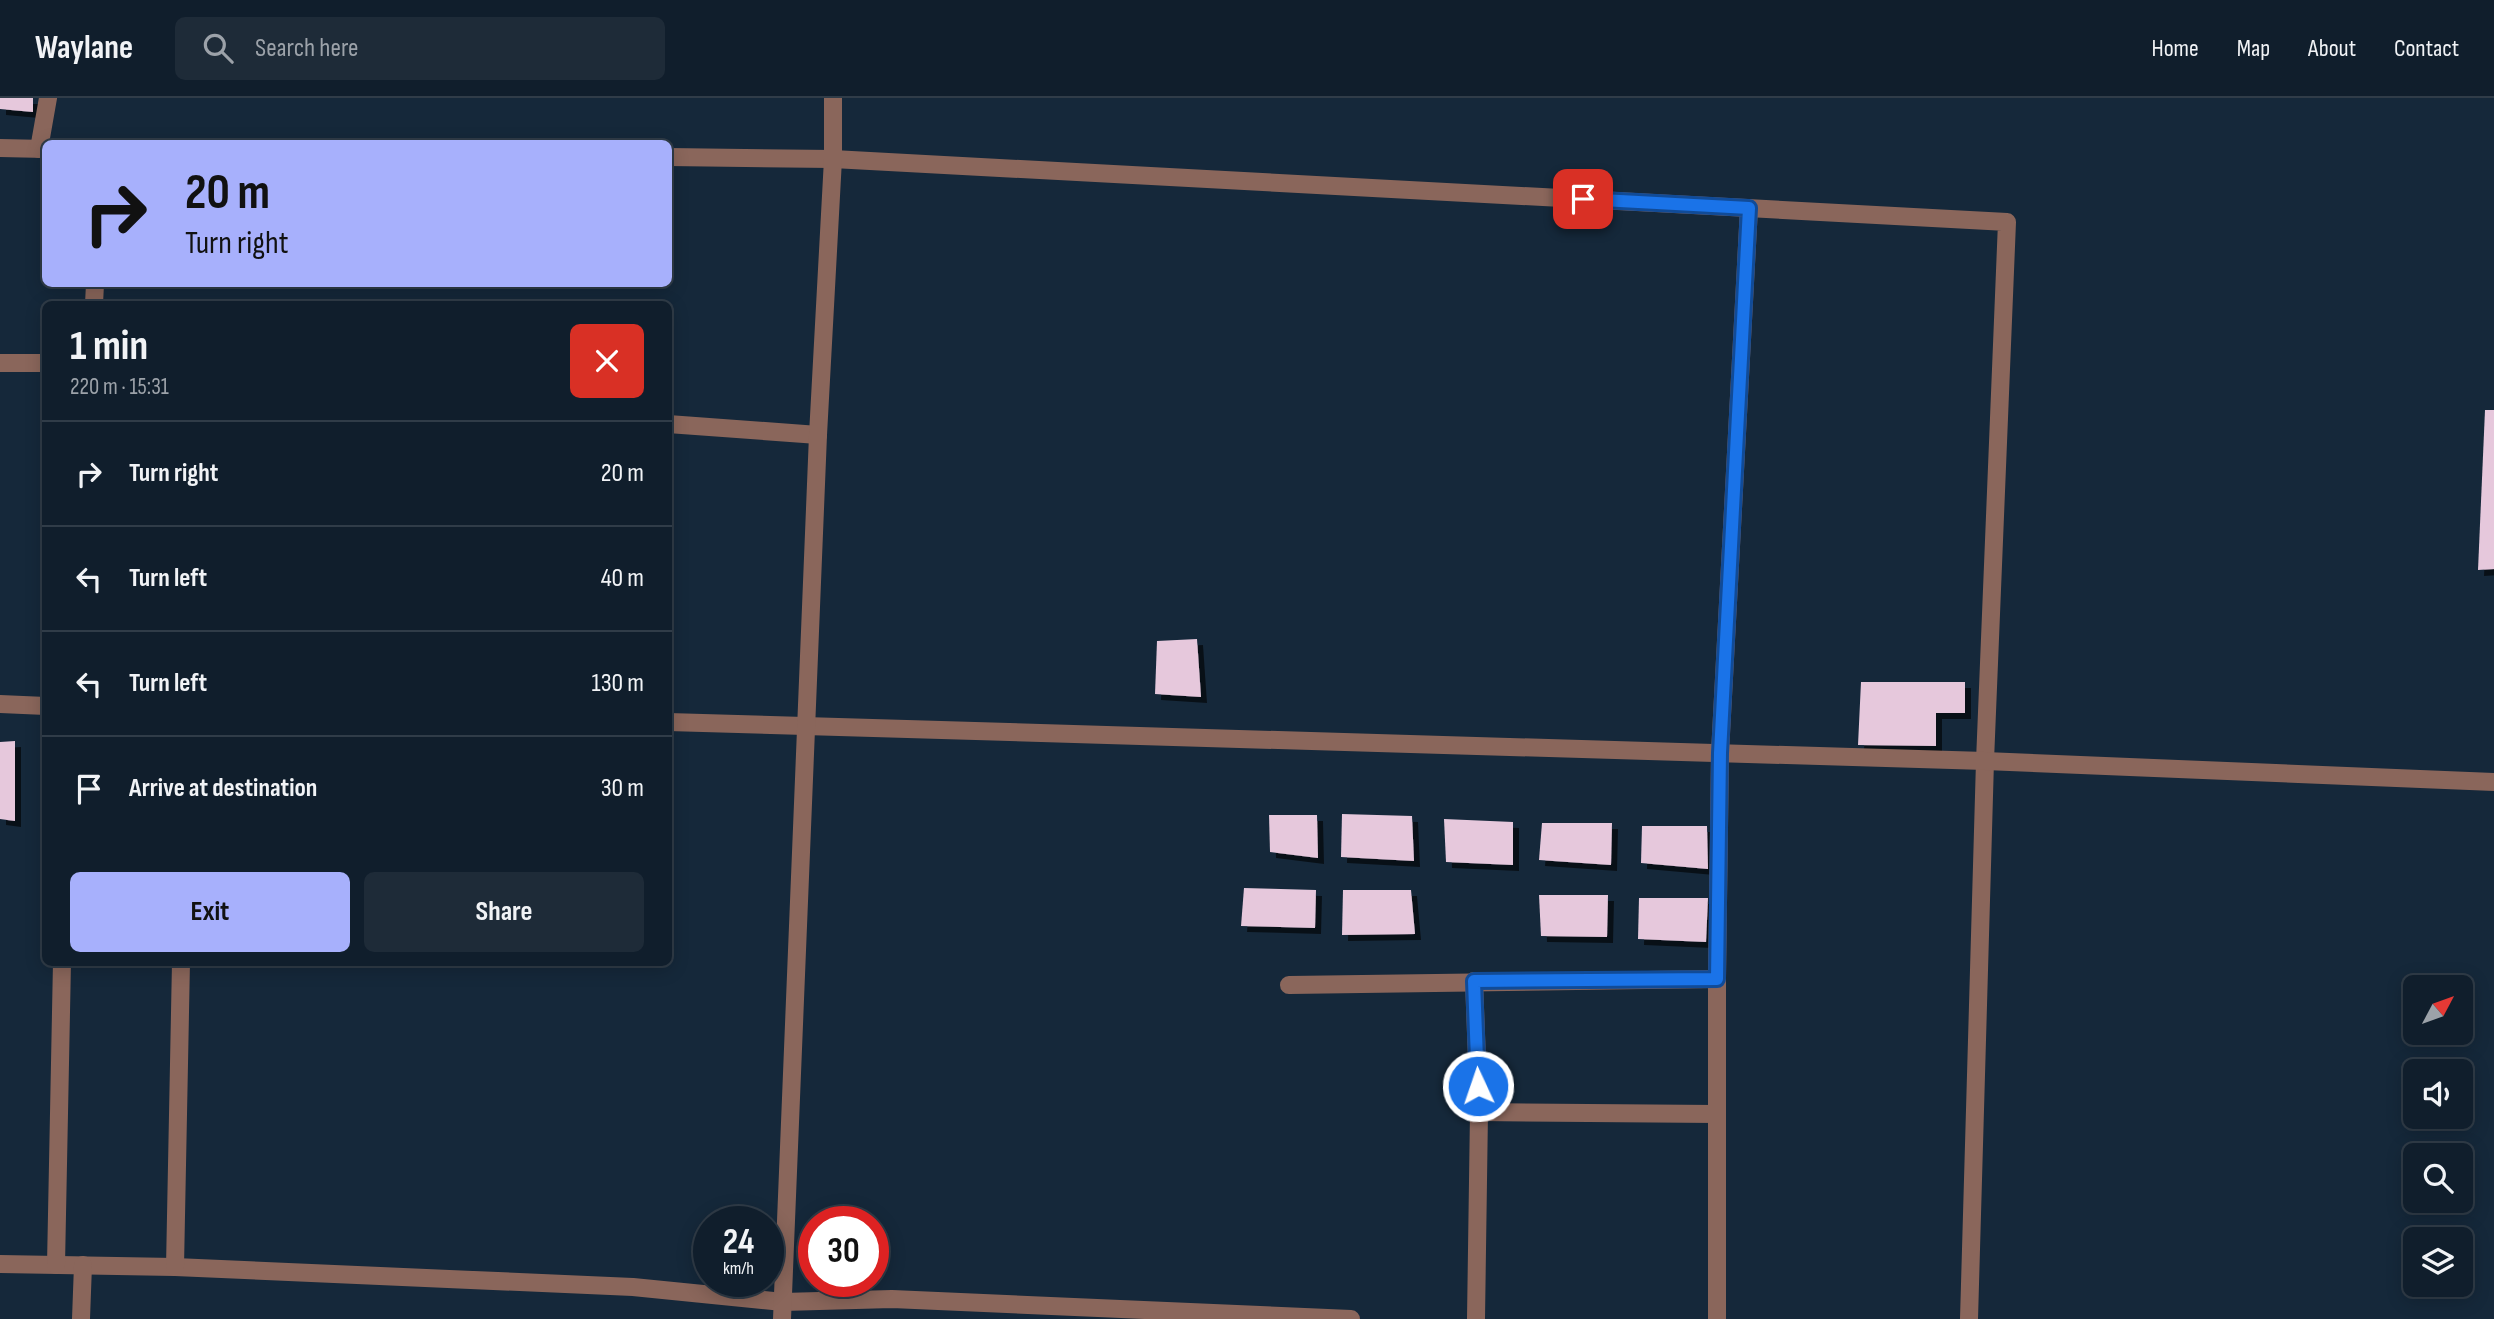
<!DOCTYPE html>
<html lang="en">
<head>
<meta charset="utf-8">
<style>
  :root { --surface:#101e2c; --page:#1e2b38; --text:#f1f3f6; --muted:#9ca2a9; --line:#303c48; --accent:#a7b0fc }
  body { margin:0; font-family:"Sofia Sans Condensed",sans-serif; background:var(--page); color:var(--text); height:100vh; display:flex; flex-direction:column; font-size:26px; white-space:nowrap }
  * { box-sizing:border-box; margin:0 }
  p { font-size:23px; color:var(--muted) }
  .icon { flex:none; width:38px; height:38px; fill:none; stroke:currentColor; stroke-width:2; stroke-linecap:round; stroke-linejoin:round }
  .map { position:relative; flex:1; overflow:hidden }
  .panel { position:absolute; left:42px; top:203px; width:630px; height:665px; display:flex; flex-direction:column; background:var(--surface); border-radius:10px; box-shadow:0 4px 18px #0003,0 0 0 2px var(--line) }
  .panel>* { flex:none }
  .guide { position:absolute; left:42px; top:42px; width:630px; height:147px; border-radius:10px; box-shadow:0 4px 18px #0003,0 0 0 2px var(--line); background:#a7b0fc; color:#111; overflow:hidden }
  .needle { width:46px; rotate:49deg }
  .controls { position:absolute; left:2403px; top:877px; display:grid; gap:14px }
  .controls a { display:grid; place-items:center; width:70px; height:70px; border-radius:10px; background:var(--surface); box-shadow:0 4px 18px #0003,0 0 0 2px var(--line); font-size:35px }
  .speed { position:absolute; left:693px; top:1108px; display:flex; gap:14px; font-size:35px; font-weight:700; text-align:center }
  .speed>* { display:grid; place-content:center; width:91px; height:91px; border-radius:50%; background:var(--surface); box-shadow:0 4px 18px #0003,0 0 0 2px var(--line); line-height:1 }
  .speed small { font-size:18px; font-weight:400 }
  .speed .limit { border:10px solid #d22; background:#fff; color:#111 }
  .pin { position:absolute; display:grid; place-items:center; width:60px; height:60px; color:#fff; margin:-30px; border-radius:14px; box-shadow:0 4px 10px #0006 }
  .me { position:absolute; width:77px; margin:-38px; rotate:357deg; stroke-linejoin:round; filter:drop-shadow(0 0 5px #0008) }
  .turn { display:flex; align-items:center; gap:24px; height:147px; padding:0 28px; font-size:32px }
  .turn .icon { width:91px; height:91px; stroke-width:2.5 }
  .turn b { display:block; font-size:49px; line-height:60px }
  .round { display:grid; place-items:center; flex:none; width:74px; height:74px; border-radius:10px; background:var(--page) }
  .head { display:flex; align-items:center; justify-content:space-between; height:119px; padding:0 28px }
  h1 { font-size:42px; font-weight:700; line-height:52px }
  .action { display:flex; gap:14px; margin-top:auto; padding:14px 28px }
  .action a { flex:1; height:80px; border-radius:10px; background:var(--accent); color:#111; font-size:28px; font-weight:700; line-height:80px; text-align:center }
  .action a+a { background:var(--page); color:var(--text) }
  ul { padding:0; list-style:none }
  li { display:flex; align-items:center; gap:21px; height:105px; padding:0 28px; border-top:2px solid var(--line) }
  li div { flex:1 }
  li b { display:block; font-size:26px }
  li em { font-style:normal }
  header { display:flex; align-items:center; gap:42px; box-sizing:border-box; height:98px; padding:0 35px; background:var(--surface); border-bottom:2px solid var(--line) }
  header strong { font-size:33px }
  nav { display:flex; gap:38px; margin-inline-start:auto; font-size:24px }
  .search { width:490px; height:63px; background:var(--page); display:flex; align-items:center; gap:18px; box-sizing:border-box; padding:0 24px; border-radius:10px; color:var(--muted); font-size:26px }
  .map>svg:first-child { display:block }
  .building { fill:#e6c8dc; filter:url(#shadow) }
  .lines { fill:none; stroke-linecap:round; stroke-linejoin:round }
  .minor { stroke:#8a665b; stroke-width:18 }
  .route-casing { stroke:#114b97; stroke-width:18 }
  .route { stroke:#1a73e8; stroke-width:12 }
</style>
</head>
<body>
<header>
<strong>Waylane</strong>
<div class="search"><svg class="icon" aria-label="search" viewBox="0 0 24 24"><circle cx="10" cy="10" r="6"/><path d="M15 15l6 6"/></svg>Search here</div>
<nav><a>Home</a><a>Map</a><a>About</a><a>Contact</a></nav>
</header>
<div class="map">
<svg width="2494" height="1221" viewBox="0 0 2494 1221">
  <defs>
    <filter id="shadow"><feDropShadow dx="6" dy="6" stdDeviation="0" flood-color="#0009"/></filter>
  </defs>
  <rect width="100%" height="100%" fill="#15283a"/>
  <g class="building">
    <polygon points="0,0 33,0 33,14 0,11"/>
    <polygon points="2485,312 2494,312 2494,471 2478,472"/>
    <polygon points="1197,541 1201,599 1155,596 1157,543"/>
    <polygon points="1861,584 1965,584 1965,615 1936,615 1936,648 1858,647"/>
    <polygon points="15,643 15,723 0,721 0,644"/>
    <polygon points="1342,716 1412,718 1414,763 1341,759"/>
    <polygon points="1269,717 1317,717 1318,760 1270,754"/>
    <polygon points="1444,721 1513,724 1513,767 1446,764"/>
    <polygon points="1542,725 1612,725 1611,767 1539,762"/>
    <polygon points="1642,728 1707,728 1708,771 1641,765"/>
    <polygon points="1244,790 1316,792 1315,830 1241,828"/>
    <polygon points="1343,792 1411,792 1415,836 1342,837"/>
    <polygon points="1539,797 1608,797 1607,839 1541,838"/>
    <polygon points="1639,800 1708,800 1706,844 1638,841"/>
  </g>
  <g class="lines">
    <g class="minor">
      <polyline points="0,50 46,51"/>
      <polyline points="39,51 48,0"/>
      <polyline points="668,59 833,61 2007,124 1985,663 1969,1221"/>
      <polyline points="94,206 95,186"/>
      <polyline points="0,265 46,265"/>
      <polyline points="668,326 818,337"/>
      <polyline points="0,606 46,608"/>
      <polyline points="668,624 1985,663 2494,684"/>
      <polyline points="1474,883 1479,1014 1476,1221"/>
      <polyline points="1289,887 1717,881"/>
      <polyline points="1479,1014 1717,1016"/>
      <polyline points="0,1166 175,1169 633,1189 783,1204 892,1201 1351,1221"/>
      <polyline points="56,1167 62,864"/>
      <polyline points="175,1169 181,864"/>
      <polyline points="81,1221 83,1167"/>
      <polyline points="782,1221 818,337 833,61 833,0"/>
      <polyline points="1717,1221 1717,881 1720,655 1749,110"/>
    </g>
  </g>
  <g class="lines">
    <g class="route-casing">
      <polyline id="route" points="1478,988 1474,883 1717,881 1720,655 1749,110 1583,101"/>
    </g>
    <use href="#route" class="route"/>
  </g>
</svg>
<div class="controls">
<a><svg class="needle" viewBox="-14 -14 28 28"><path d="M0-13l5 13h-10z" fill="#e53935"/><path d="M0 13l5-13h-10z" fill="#9ca2a9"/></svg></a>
<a><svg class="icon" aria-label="sound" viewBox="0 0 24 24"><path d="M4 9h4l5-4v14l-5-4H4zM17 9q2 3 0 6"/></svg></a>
<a><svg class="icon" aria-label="search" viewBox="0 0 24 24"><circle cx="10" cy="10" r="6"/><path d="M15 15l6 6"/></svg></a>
<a><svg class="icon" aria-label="layers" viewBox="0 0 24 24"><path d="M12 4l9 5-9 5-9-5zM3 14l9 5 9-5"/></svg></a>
</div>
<div class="speed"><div>24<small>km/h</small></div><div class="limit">30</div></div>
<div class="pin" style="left:1583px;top:101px;background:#d93025"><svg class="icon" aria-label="arrive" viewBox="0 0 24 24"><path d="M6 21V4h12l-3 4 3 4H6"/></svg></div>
<svg class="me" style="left:1478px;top:988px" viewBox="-20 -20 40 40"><circle r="17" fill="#1a73e8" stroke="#fff" stroke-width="3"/><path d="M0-11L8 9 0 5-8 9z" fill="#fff"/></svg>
<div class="guide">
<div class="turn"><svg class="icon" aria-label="right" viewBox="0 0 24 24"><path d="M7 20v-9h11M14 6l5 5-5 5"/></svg><div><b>20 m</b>Turn right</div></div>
</div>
<section class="panel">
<div class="head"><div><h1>1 min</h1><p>220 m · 15:31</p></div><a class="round" style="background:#d93025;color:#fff"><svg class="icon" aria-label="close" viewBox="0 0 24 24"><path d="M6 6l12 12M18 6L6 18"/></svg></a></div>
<ul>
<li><svg class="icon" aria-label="right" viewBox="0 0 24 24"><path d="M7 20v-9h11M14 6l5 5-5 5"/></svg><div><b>Turn right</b></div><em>20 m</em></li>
<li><svg class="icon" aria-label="left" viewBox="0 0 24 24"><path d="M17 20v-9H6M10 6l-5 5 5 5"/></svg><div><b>Turn left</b></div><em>40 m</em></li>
<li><svg class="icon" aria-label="left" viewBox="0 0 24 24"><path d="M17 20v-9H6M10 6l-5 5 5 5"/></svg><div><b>Turn left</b></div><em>130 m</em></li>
<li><svg class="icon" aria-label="arrive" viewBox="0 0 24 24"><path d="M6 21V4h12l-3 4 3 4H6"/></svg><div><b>Arrive at destination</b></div><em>30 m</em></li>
</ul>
<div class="action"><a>Exit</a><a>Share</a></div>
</section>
</div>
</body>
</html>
